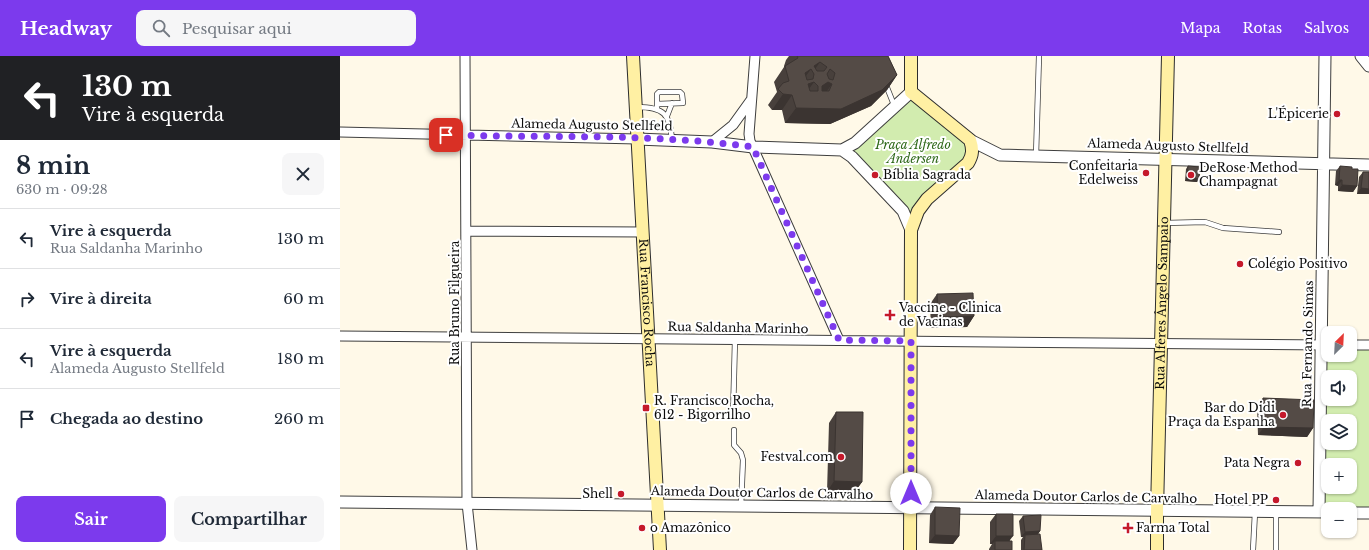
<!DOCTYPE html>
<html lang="pt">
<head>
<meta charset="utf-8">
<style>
	body { margin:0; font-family:"Libre Baskerville",serif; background:#f6f6f7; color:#1f2937; height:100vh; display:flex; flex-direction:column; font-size:15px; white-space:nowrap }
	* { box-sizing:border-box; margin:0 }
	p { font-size:13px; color:#747a83 }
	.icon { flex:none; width:22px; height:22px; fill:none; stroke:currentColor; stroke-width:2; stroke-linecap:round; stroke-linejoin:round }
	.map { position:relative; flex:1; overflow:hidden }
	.panel { display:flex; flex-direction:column; background:#fff; width:340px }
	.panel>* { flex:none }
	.top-card { background:#202124; color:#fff; overflow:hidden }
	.needle { width:26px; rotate:24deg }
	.buttons { position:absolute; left:981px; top:270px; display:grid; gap:8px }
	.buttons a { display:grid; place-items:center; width:36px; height:36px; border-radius:8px; background:#fff; box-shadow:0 1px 3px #0004; font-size:20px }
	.pin { position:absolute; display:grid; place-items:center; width:34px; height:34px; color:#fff; margin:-17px; border-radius:8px; box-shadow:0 2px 6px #0006 }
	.me { position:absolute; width:44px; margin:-22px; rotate:0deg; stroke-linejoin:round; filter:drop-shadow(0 0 3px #0008) }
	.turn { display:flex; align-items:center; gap:14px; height:84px; padding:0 16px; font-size:18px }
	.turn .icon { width:52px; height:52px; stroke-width:2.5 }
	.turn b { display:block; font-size:28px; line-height:34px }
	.round { display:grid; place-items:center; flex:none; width:42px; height:42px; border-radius:8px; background:#f6f6f7 }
	.overview { display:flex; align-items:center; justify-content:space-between; height:68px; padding:0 16px }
	h1 { font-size:24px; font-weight:800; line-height:30px }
	.cta { display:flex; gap:8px; margin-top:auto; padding:8px 16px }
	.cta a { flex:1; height:46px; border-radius:8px; background:#7c3aed; color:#fff; font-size:16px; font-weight:800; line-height:46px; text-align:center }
	.cta a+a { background:#f6f6f7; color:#1f2937 }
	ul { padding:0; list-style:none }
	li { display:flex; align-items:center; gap:12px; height:60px; padding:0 16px; border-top:1px solid #e0e1e3 }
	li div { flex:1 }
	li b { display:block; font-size:15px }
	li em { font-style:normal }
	header { display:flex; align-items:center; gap:24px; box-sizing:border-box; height:56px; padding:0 20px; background:#7c3aed; color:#fff }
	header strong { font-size:19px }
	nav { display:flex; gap:22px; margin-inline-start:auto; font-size:14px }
	.search { width:280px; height:36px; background:#f6f6f7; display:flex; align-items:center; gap:10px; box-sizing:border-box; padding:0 14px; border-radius:8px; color:#747a83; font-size:15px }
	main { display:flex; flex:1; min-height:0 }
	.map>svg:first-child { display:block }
</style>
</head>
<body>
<header>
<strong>Headway</strong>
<div class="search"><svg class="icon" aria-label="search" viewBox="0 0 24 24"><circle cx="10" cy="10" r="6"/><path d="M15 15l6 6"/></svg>Pesquisar aqui</div>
<nav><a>Mapa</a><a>Rotas</a><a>Salvos</a></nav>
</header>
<main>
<section class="panel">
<div class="top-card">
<div class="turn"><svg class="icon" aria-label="left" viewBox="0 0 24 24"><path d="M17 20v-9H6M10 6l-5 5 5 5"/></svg><div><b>130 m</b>Vire à esquerda</div></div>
</div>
<div class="overview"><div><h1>8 min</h1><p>630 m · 09:28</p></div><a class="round"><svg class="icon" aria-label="close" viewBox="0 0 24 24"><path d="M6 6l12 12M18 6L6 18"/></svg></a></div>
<ul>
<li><svg class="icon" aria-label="left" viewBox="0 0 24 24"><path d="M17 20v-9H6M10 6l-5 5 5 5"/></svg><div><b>Vire à esquerda</b><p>Rua Saldanha Marinho</p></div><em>130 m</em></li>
<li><svg class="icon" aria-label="right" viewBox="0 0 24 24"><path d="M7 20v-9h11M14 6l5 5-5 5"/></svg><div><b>Vire à direita</b></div><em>60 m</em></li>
<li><svg class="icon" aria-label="left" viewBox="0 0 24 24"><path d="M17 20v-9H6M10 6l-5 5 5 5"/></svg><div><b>Vire à esquerda</b><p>Alameda Augusto Stellfeld</p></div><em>180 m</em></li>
<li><svg class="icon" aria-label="arrive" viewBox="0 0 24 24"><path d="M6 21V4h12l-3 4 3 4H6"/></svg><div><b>Chegada ao destino</b></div><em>260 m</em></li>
</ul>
<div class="cta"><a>Sair</a><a>Compartilhar</a></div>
</section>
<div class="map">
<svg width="1029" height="494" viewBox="0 0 1029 494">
	<rect width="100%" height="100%" fill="#fff9e8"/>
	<path fill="#d2ecaf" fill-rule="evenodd" d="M571,36L630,84L632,98L587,143L571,174L512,101L510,91Z
		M981,289H988V299H1010V289H1029V457C1012,453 996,450 979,456ZM988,321H1010V343H988ZM988,365H1010V387H988ZM988,409H1010V431H988Z"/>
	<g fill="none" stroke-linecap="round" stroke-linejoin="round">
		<g stroke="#3e3e3e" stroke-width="6">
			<path id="service" d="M546,29L554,49
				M297,51C324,51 330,58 332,84
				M317,53V38L319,36H340L342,38L343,47L317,48
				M327,60L332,47
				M696,100L699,0
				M825,167L865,166L883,172L939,176
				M393,359L395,283
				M394,374V389L401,397L403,404L401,450
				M913,494L915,456
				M936,494V456"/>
		</g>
		<g stroke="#3e3e3e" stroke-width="11">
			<path id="minor" d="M125,0L127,447L132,494
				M415,0L409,78L410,85L499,284
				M0,76L297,83
				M372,86L393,69L411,44
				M126,175L303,176
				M0,280L988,289
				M1010,289H1029"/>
		</g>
		<g stroke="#3e3e3e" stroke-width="13">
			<path id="tertiary" d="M1021,0L1029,10
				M297,83L372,86L413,91L502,94L515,87L571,36
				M630,84L660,99L1029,109
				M502,94L512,101L563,155L571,174
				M0,446L988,456
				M979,456L985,0
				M1010,457H1029"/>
		</g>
		<g stroke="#2d2d2d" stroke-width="14">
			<g id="secondary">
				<path id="s1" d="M293,0L320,494"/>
				<path d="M570,494L571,174L578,155L587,143L628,107C633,99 633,93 630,84L571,36V0"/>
				<path id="s2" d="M817,494V455L828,0"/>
			</g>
		</g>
		<use href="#service" stroke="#fff" stroke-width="4.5"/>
		<use href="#minor" stroke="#fff" stroke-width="9"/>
		<use href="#tertiary" stroke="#fff" stroke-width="11"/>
		<use href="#secondary" stroke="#fff0a3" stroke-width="12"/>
	</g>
	<path fill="#48403c" d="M449,0H548L557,19L547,34L531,50L490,68L445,67L442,54H432L428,49L437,36L434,26L444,11V10L446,4Z
		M848,110L859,123L857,126L845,125L846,113Z
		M1000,110L1012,113L1017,130L1013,136L998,135V130L995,129L996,115Z
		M1023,116H1029V138H1017L1019,121Z
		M597,238L634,260L627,271L591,272L590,248Z
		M923,342L973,372L967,381L918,379L917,350Z
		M496,356L522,426L514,437L487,436L489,367Z
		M595,451L619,480L613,488L589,487L590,459Z
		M656,458L670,485L672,494H649V493L652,488H650V466Z
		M683,460L700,475L698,478L702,494H681V484L683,481H681L679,465Z"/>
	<path fill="#3b3431" d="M480,6L473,16L474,10Z
		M471,13L460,28L465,17Z
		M557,19L547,34L531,50L490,68L445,67L456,52Z
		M474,26L463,41L468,28Z
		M488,26L492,28L481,43L482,30Z
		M443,38L452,39L442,54H432Z
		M847,122L859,123L857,126L845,125Z
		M999,124H1002L998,130L995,129Z
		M1002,129L1017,130L1013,136L998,135Z
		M1021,132L1029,133V138H1017Z
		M634,260L627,271L591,272L598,261Z
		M924,371L973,372L967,381L918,379Z
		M494,425L522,426L514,437L487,436Z
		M700,475L697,480H685V479L683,481H681L685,476Z
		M595,479L619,480L613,488L589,487Z
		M656,480H673L667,488L655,485L652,488H650Z"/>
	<path fill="#544b46" stroke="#3b3431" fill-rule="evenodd" d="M457,0H548L557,19L542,34L501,53L456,52L452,39L443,38L438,33L443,27L449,25L445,10L458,2ZM480,6L487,11L484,15H477L474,10ZM471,13L474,18L473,23L467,24L465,17ZM490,13L495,17L493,24L489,23L487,18ZM474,26L478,30V35H470L468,28ZM488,26L492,28L489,35H482V30Z
		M848,110L860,111L859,123L847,122Z
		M1000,110L1012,111V113H1018L1017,130L1002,129V124H999Z
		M1023,116H1029V133L1021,132Z
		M633,237L634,260L598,261L597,238Z
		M923,342L974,344L973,372L924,371Z
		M496,356H523L522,426L494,425Z
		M595,451L620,452L619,480L595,479Z
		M656,458H673V480H656Z
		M701,459L700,475L685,476L683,460Z
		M700,478L702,494H684L685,479Z
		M655,485H672V494H655Z"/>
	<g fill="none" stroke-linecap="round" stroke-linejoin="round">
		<path stroke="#7c3aed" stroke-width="7" stroke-dasharray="0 12.6" d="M106,79C208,82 312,77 413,91L499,284L571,285V437"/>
	</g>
	<g fill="#c5192b" stroke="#fff" stroke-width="1.5">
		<circle cx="997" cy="58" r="4"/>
		<circle cx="806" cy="117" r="4"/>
		<circle cx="535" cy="119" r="4"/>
		<circle cx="851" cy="119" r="4"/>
		<circle cx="900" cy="208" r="4"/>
		<path d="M548 253h4v4h4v4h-4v4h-4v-4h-4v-4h4z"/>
		<rect x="302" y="348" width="8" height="8" rx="2"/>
		<circle cx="943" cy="359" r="4"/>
		<circle cx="501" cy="401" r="4"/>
		<circle cx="958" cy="407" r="4"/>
		<circle cx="281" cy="438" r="4"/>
		<circle cx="936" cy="444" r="4"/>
		<circle cx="302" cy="472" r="4"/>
		<path d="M786 466h4v4h4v4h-4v4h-4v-4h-4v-4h4z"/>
	</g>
	<g text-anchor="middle" stroke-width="4" stroke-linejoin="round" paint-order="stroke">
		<g font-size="12" fill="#0b0b0b" stroke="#fff" text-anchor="end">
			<text x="989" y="62">L'Épicerie</text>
			<text x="798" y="114">Confeitaria<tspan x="798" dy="14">Edelweiss</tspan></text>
			<text x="859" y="116" text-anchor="start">DeRose Method<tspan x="859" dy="14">Champagnat</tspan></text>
			<text x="543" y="123" text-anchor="start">Bíblia Sagrada</text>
			<text x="908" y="212" text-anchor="start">Colégio Positivo</text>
			<text x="559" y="256" text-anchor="start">Vaccine - Clinica<tspan x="559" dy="14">de Vacinas</tspan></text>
			<text x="314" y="349" text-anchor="start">R. Francisco Rocha,<tspan x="314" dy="14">612 - Bigorrilho</tspan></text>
			<text x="935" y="356">Bar do Didi<tspan x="935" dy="14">Praça da Espanha</tspan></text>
			<text x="493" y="405">Festval.com</text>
			<text x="950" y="411">Pata Negra</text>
			<text x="273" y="442">Shell</text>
			<text x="928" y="448">Hotel PP</text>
			<text x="310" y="476" text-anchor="start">o Amazônico</text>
			<text x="796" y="476" text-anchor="start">Farma Total</text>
		</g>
		<g font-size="12" fill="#0b0b0b" stroke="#fff">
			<text transform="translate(252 69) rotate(1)" y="4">Alameda Augusto Stellfeld</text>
			<text transform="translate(828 90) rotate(2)" y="4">Alameda Augusto Stellfeld</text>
			<text transform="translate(115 247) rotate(-90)" y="4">Rua Bruno Filgueira</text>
			<text dy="4" stroke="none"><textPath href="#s1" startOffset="247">Rua Francisco Rocha</textPath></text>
			<text dy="4" stroke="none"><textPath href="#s2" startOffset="247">Rua Alferes Ângelo Sampaio</textPath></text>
			<text transform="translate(398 272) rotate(1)" y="4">Rua Saldanha Marinho</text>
			<text transform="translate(968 288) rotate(-89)" y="4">Rua Fernando Simas</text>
			<text transform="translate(422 437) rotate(1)" y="4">Alameda Doutor Carlos de Carvalho</text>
			<text transform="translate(746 441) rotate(1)" y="4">Alameda Doutor Carlos de Carvalho</text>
		</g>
		<g font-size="12" font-style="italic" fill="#2c6717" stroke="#fff">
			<text x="573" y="93">Praça Alfredo<tspan x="573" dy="14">Andersen</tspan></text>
		</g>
	</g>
</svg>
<div class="buttons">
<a><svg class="needle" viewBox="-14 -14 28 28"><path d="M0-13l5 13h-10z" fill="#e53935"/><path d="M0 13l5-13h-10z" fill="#747a83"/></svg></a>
<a><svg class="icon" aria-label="sound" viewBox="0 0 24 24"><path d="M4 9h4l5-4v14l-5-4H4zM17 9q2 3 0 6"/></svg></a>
<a><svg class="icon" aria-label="layers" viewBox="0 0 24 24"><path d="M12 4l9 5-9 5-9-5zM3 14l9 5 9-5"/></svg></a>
<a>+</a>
<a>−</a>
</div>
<div class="pin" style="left:106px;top:79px;background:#d93025"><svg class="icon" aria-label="arrive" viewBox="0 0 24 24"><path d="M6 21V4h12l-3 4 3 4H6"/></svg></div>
<svg class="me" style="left:571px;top:437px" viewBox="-20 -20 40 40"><circle r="19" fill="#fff"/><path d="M0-13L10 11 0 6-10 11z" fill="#7c3aed"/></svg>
</div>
</main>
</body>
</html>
